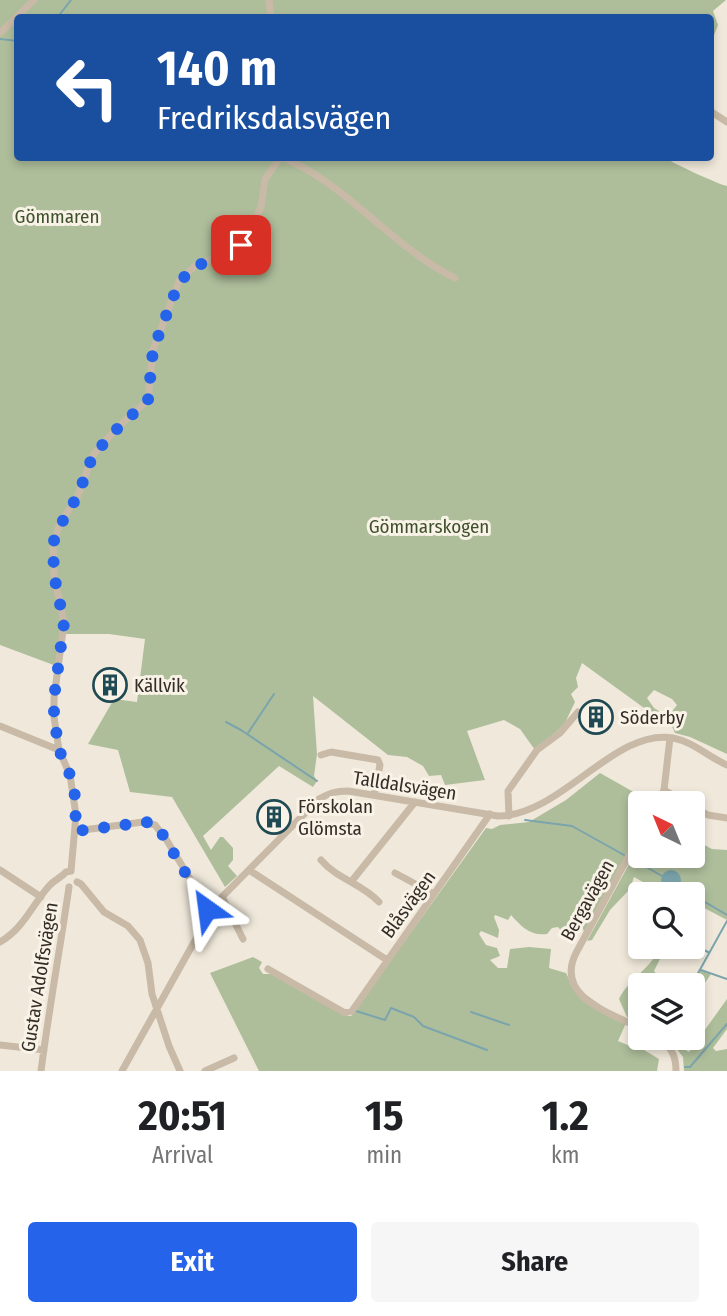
<!DOCTYPE html>
<html lang="en">
<head>
<meta charset="utf-8">
<style>
	body { margin:0; font-family:"Fira Sans Condensed",sans-serif; background:#f6f6f6; color:#202124; height:100vh; display:flex; flex-direction:column; font-size:26px; white-space:nowrap }
	* { box-sizing:border-box; margin:0 }
	p { font-size:23px; color:#757577 }
	.icon { flex:none; width:38px; height:38px; fill:none; stroke:currentColor; stroke-width:2; stroke-linecap:round; stroke-linejoin:round }
	.map { position:relative; height:1071px; overflow:hidden }
	.details { display:flex; flex-direction:column; background:#fff; flex:1 }
	.details>* { flex:none }
	.banner { position:absolute; left:14px; top:14px; width:700px; height:147px; border-radius:7px; box-shadow:0 4px 10px #0003; background:#1a4fa0; color:#fff; overflow:hidden }
	.needle { width:46px; rotate:317deg }
	.buttons { position:absolute; left:628px; top:791px; display:grid; gap:14px }
	.buttons a { display:grid; place-items:center; width:77px; height:77px; border-radius:7px; background:#fff; box-shadow:0 4px 10px #0003; font-size:35px }
	.pin { position:absolute; display:grid; place-items:center; width:60px; height:60px; color:#fff; margin:-30px; border-radius:14px; box-shadow:0 4px 10px #0006 }
	.me { position:absolute; width:77px; margin:-38px; rotate:329deg; stroke-linejoin:round; filter:drop-shadow(0 0 5px #0008) }
	.turn { display:flex; align-items:center; gap:24px; height:147px; padding:0 28px; font-size:32px }
	.turn .icon { width:91px; height:91px; stroke-width:2.5 }
	.turn b { display:block; font-size:49px; line-height:60px }
	.eta { display:flex; justify-content:space-evenly; align-items:center; height:119px; text-align:center }
	.eta b { font-size:42px; font-weight:700; line-height:49px }
	.primary-button { display:flex; gap:14px; margin-top:auto; padding:14px 28px }
	.primary-button a { flex:1; height:80px; border-radius:7px; background:#2563eb; color:#fff; font-size:28px; font-weight:700; line-height:80px; text-align:center }
	.primary-button a+a { background:#f6f6f6; color:#202124 }
	.map>svg:first-child { display:block }
</style>
</head>
<body>
<div class="map">
<svg width="727" height="1071" viewBox="0 0 727 1071">
	<rect width="100%" height="100%" fill="#f0e9db"/>
	<path fill="#aebe9b" d="M0,0H726L713,11L718,25L711,43L710,18H18V158H666C670,162 720,185 727,186V754L690,737L675,733L668,718H670V714L677,705L672,699L654,690L647,698L654,708L664,714L667,726L653,719L651,713L582,663L576,678L578,687L571,694L575,702L564,725L535,750L520,729L504,720L467,731L485,780L445,785L441,775L429,776L423,766L407,757L388,755L313,696L317,754L314,776L317,781L313,787L279,766L203,836L211,850L220,837H223L233,848V860L228,866L237,876L225,887L172,797L130,792L118,750L88,744L114,699L137,702L145,639L109,634H64L59,667L0,645Z
		M600,773L653,803H640V831L584,932L579,915L570,916L578,932L564,934L558,927L552,928L547,934C530,936 522,927 511,915L508,920L495,915L494,917L499,930L498,938L481,931L479,934L486,945L497,948L500,956L490,960L498,968H507L510,949L529,947L551,949L549,968L566,973L572,985L626,1023L618,1041L630,1046L634,1044L659,1059L657,1071H259L210,973L253,957L262,962L259,968L263,974H273L347,1016H351L486,828L492,829L500,825L529,822L566,800Z
		M693,839L712,849L727,850V920L693,902V894H664L634,877L630,889L610,910L592,940L587,941L640,844V856H693Z
		M661,947H666L654,971L664,985H640V1025L627,1017L619,999C628,980 649,970 661,947Z
		M699,970L711,974L693,1001V985H682L683,980L697,975Z
		M727,999V1029L713,1048L716,1051L727,1049V1071H684L683,1057L668,1038H673L675,1044L689,1052Z"/>
	<path fill="#7ba4ac" d="M661 880a10 10 0 1 1 20 0a10 10 0 1 1-20 0Z"/>
	<g fill="none" stroke-linecap="round" stroke-linejoin="round">
		<path stroke="#7ba4ac" stroke-width="2" d="M57,18L71,0
			M0,39L18,41
			M226,722L241,730L317,781
			M248,733L274,694
			M525,820L572,826L624,855
			M632,859L662,876
			M678,886L691,894
			M693,895L727,915
			M693,945L708,952
			M701,970L727,979
			M697,975L727,921
			M356,1011L385,1020L391,1008L414,1017L423,1026L487,1050
			M471,1012L509,1025
			M685,1067H690L727,1024"/>
		<path stroke="#c8baa7" stroke-width="7" d="M269,0L271,18
			M0,33L34,0
			M710,111L727,122
			M284,158C349,186 392,247 455,278
			M0,726L59,750
			M321,755L331,752L378,760L380,765L374,795
			M664,790L687,803
			M658,803L664,790L670,738
			M693,807L708,815L727,818
			M509,816L508,791L537,750L560,733L578,712
			M76,831L143,822L155,825L166,839L210,912
			M640,835L576,953C554,997 611,1013 640,1028
			M321,860C337,879 363,884 379,902
			M0,870L41,897
			M249,870L387,960
			M71,871L76,815L70,775L59,750L54,717V698L64,623L54,575L53,543L60,524L78,495L93,455L118,427L148,400L153,350L179,281L195,266L236,249L245,242L261,207L265,179L280,158
			M395,873L434,894
			M77,882L81,884L104,912L128,926L140,940L148,963L152,994L169,1046L180,1071
			M351,882L415,802
			M222,897L243,939
			M0,942C24,928 32,905 49,886C55,879 61,878 66,872L71,871
			M268,969L345,1013L352,1011L490,814
			M657,1038C671,1046 676,1055 676,1071
			M0,1045L44,1050
			M41,1071C49,1009 60,949 69,887
			M122,1071L216,903L319,799C329,793 336,791 348,791L498,816C561,816 614,728 673,738C694,742 708,757 727,765
			M205,1071L234,1058"/>
	</g>
	<g fill="none" stroke-linecap="round" stroke-linejoin="round">
		<path stroke="#2563eb" stroke-width="12" stroke-dasharray="0 21.6" d="M207,909L161,832L155,824L146,822L76,831L75,796L70,775L59,750L54,717V698L64,623L54,575L53,543L61,524L78,495L93,455L118,428L148,400L153,350L179,282L195,267L241,245"/>
	</g>
	<defs>
		<g id="building-ring" transform="scale(1.75)"><circle r="9.5" fill="#f8f2e7" stroke="#1f4a54" stroke-width="1.5"/><path d="M-4-6H4V6H1V3H-1V6H-4ZM-2.5-4.3h1.7v1.8h-1.7ZM.8-4.3h1.7v1.8H.8ZM-2.5-1h1.7V.8h-1.7ZM.8-1h1.7V.8H.8Z" fill="#1f4a54"/></g>
	</defs>
	<g fill-rule="evenodd">
		<use href="#building-ring" x="110" y="685"/>
		<use href="#building-ring" x="596" y="717"/>
		<use href="#building-ring" x="274" y="817"/>
	</g>
	<g text-anchor="middle" stroke-width="6" stroke-linejoin="round" paint-order="stroke">
		<g font-size="19" fill="#3f512c" stroke="#f8f2e7">
			<text x="57" y="223">Gömmaren</text>
			<text x="429" y="533">Gömmarskogen</text>
		</g>
		<g font-size="19" fill="#342d27" stroke="#f8f2e7" text-anchor="start">
			<text x="134" y="692">Källvik</text>
			<text x="620" y="724">Söderby</text>
			<text x="298" y="813">Förskolan<tspan x="298" dy="22">Glömsta</tspan></text>
		</g>
		<g font-size="19" fill="#342d27" stroke="#f8f2e7">
			<text transform="translate(405 785) rotate(9)" y="7">Talldalsvägen</text>
			<text transform="translate(587 900) rotate(-61)" y="7">Bergavägen</text>
			<text transform="translate(408 904) rotate(-54)" y="7">Blåsvägen</text>
			<text transform="translate(39 977) rotate(-81)" y="7">Gustav Adolfsvägen</text>
		</g>
	</g>
</svg>
<div class="buttons">
<a><svg class="needle" viewBox="-14 -14 28 28"><path d="M0-13l5 13h-10z" fill="#e53935"/><path d="M0 13l5-13h-10z" fill="#757577"/></svg></a>
<a><svg class="icon" aria-label="search" viewBox="0 0 24 24"><circle cx="10" cy="10" r="6"/><path d="M15 15l6 6"/></svg></a>
<a><svg class="icon" aria-label="layers" viewBox="0 0 24 24"><path d="M12 4l9 5-9 5-9-5zM3 14l9 5 9-5"/></svg></a>
</div>
<div class="pin" style="left:241px;top:245px;background:#d93025"><svg class="icon" aria-label="arrive" viewBox="0 0 24 24"><path d="M6 21V4h12l-3 4 3 4H6"/></svg></div>
<svg class="me" style="left:207px;top:909px" viewBox="-20 -20 40 40"><path d="M0-17L14 15 0 8-14 15z" fill="#2563eb" stroke="#fff" stroke-width="4"/></svg>
<div class="banner">
<div class="turn"><svg class="icon" aria-label="left" viewBox="0 0 24 24"><path d="M17 20v-9H6M10 6l-5 5 5 5"/></svg><div><b>140 m</b>Fredriksdalsvägen</div></div>
</div>
</div>
<section class="details">
<div class="eta">
<div><b>20:51</b><p>Arrival</p></div>
<div><b>15</b><p>min</p></div>
<div><b>1.2</b><p>km</p></div>
</div>
<div class="primary-button"><a>Exit</a><a>Share</a></div>
</section>
</body>
</html>
